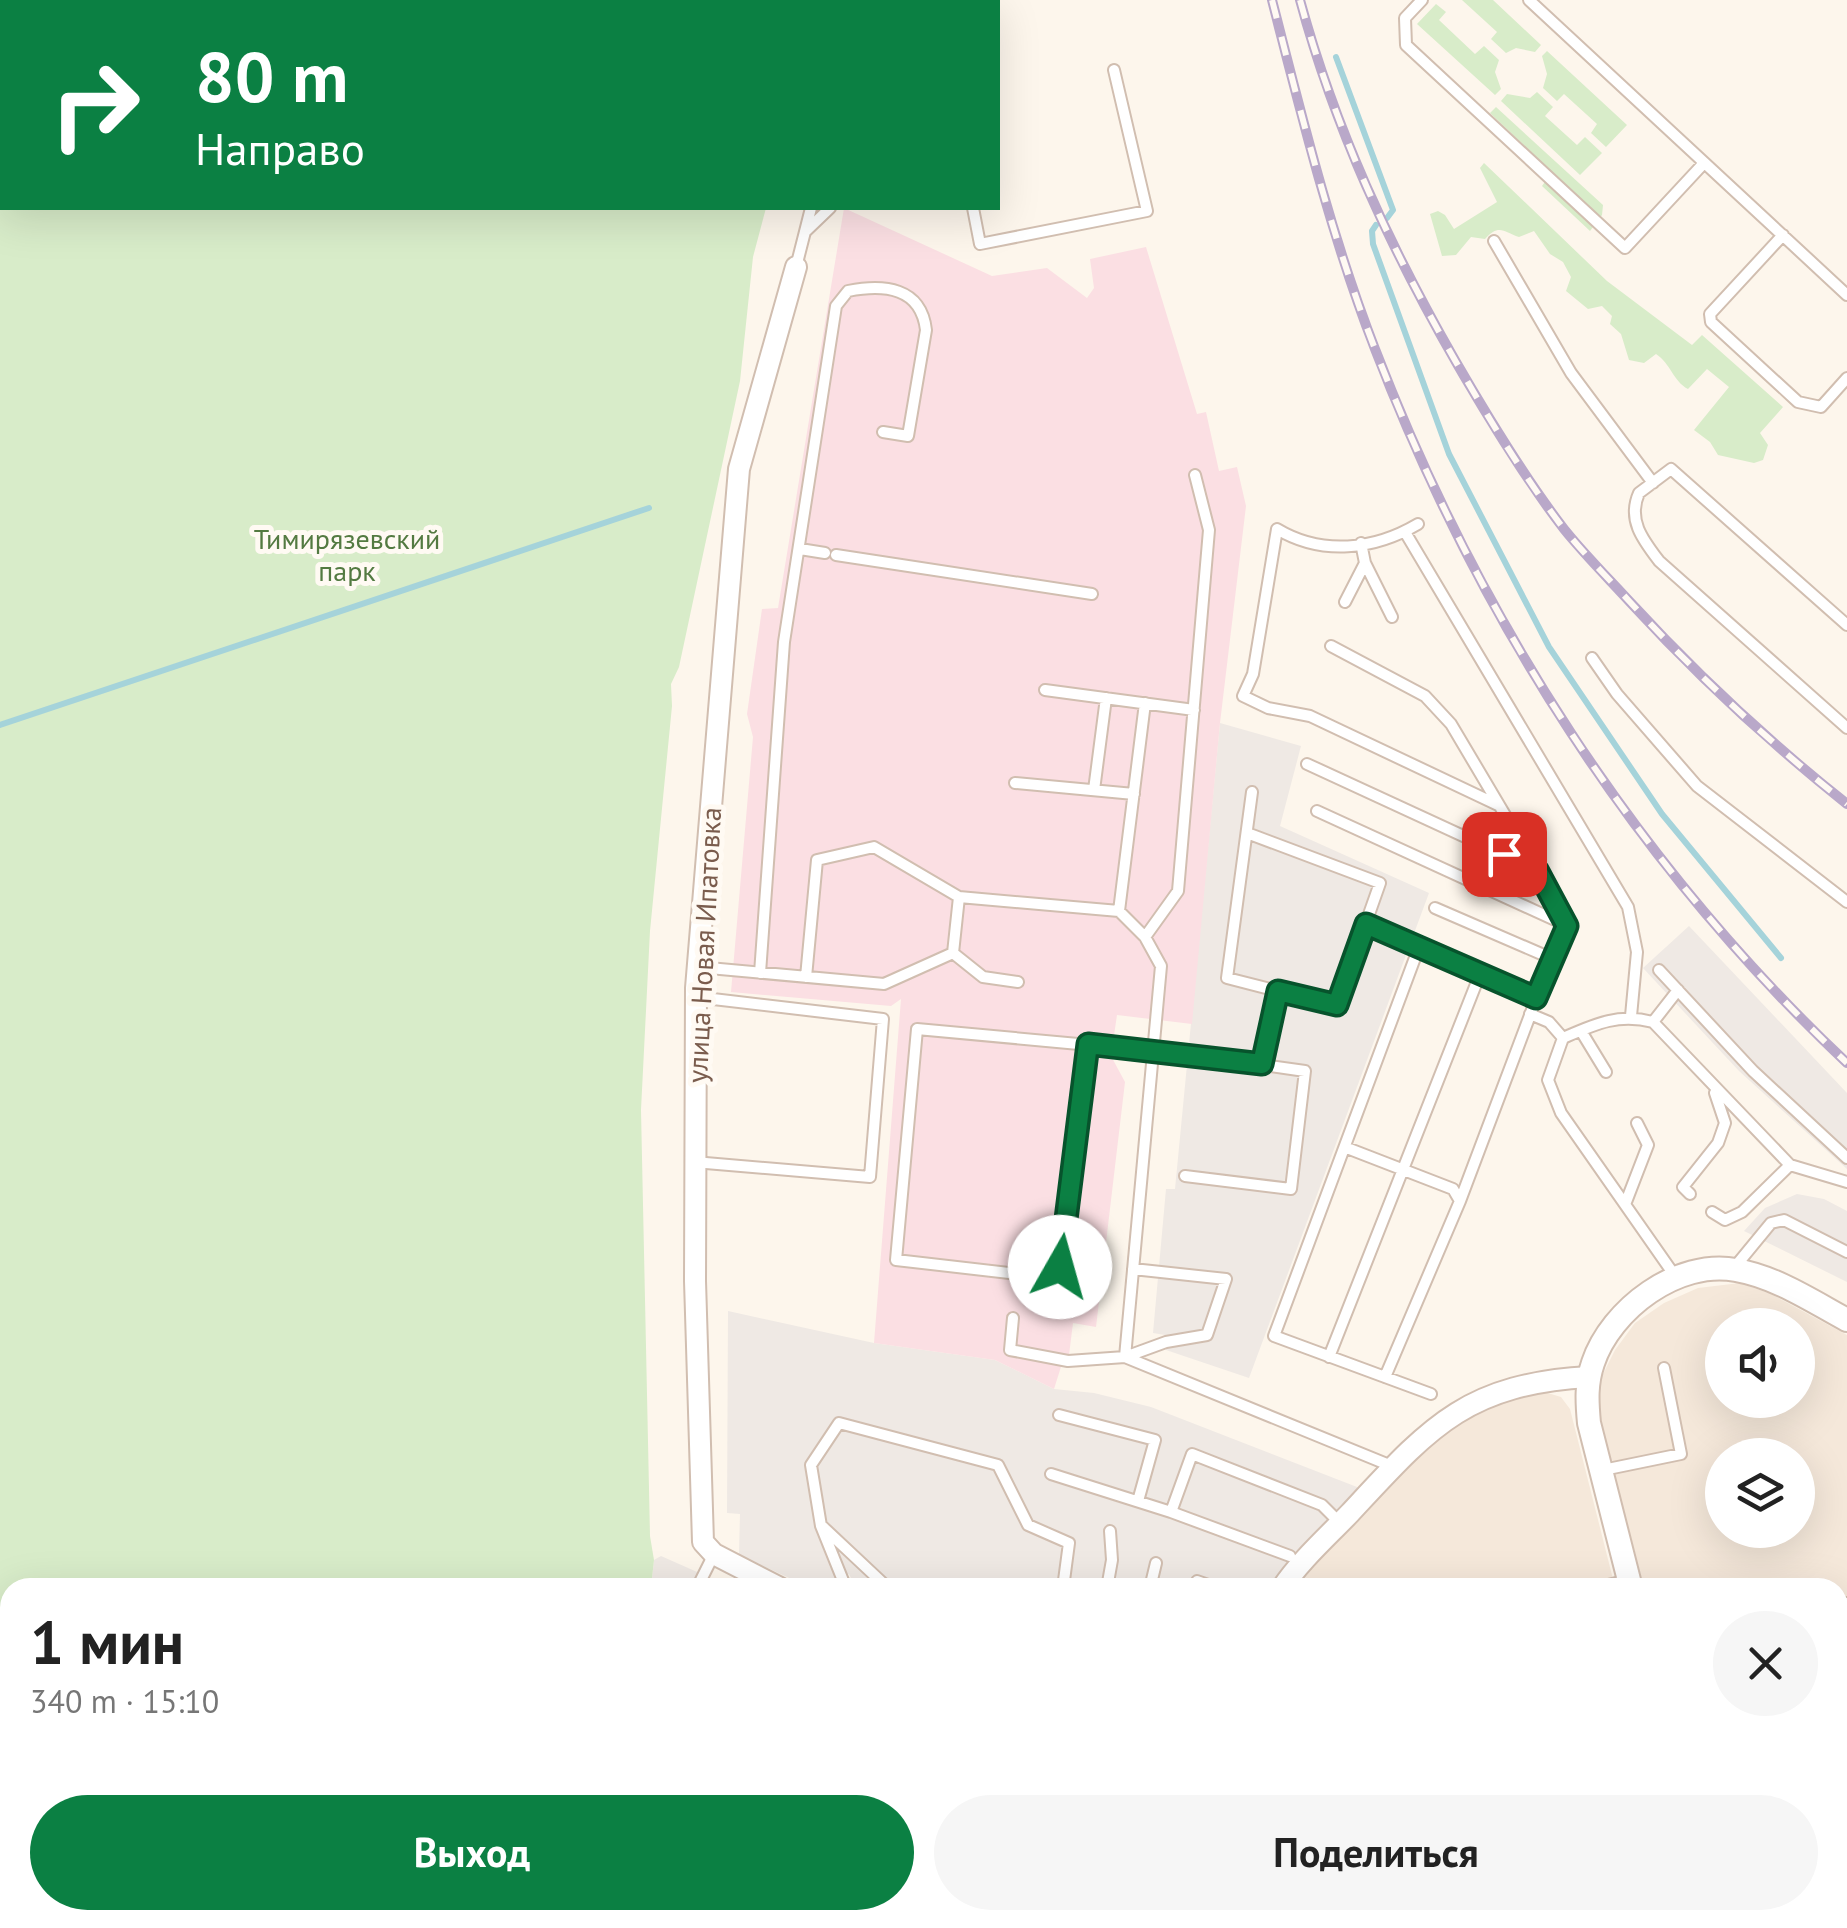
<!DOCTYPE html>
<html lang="ru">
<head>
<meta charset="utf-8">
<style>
	body { margin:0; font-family:"PT Sans",sans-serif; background:#f6f6f6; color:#222; height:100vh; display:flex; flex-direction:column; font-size:38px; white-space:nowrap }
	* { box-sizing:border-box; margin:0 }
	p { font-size:32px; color:#767676 }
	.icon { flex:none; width:55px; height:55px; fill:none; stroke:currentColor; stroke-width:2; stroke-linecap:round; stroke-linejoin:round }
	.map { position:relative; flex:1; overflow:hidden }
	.side { position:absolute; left:0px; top:1578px; width:1848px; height:352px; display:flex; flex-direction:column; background:#fff; border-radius:30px 30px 0 0; box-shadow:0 10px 40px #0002 }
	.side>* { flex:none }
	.guide { position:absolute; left:0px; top:0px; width:1000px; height:210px; box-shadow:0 10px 40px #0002; background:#0b8043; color:#fff; overflow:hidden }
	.tools { position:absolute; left:1705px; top:1308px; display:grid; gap:20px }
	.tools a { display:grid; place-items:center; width:110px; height:110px; border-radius:50%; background:#fff; box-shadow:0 10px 40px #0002; font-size:50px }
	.pin { position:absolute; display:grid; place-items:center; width:85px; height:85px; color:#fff; margin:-42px; border-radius:20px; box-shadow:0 5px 15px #0006 }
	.me { position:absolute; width:110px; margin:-55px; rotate:7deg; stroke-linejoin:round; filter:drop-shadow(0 0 8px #0008) }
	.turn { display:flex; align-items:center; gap:35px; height:210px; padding:0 30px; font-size:45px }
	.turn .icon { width:130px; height:130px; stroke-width:2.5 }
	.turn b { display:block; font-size:70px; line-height:85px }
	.round { display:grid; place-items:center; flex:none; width:105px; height:105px; border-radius:52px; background:#f6f6f6 }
	.overview { display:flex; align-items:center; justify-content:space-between; height:170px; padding:0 30px }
	h1 { font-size:60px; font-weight:700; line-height:75px }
	.primary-button { display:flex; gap:20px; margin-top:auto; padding:20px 30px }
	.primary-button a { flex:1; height:115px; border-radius:60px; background:#0b8043; color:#fff; font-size:40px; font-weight:700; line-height:115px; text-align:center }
	.primary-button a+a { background:#f6f6f6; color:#222 }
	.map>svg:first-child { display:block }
</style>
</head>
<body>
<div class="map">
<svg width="1847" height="1928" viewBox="0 0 1847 1928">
	<rect width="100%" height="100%" fill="#fdf6ec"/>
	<path fill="#f5e8da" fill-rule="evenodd" d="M1740,1283L1771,1294L1847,1335V1928H1733L1730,1920H1838V1588L1644,1587L1599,1416L1601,1378L1615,1350L1635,1323L1664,1303L1698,1288ZM1722,1325H1798V1400H1722ZM1722,1455H1798V1530H1722Z
		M1541,1391L1561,1397L1570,1409L1615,1587L1293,1588L1350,1523L1443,1433L1475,1411L1510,1396Z
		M1172,1920H1695L1697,1928H1169Z"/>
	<path fill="#efe9e4" d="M1220,723L1301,746L1280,826L1429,893L1249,1378L1166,1350L1165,1335L1153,1333L1166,1189H1175Z
		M1689,926L1847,1093V1169L1739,1071L1643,968Z
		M1797,1194L1824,1199L1847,1211V1282L1744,1231L1765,1208Z
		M728,1311L874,1343L995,1360L1054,1389L1094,1393L1151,1407L1357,1487L1355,1496L1273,1588H856L849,1574L825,1587H809L739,1555L740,1514L727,1513Z
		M661,1556L731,1587L651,1588L654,1560Z
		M620,1920H1144L1139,1928H620Z"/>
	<path fill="#fbdfe3" d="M844,208L992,276L1047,268L1087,298L1094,288L1090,259L1146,247L1197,414L1206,412L1219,471L1237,467L1246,506L1220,723L1192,1024L1117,1015L1111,1056L1125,1082L1096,1327L1073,1323L1069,1355L1065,1354L1054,1389L995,1360L874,1343L901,999L891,1006L731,992L753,737L747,714L762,609L778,608Z"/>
	<path fill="#d8ecc9" d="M0,0H811L2,2V208H766L753,257L740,381L679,667L671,684L672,706L650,931L641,1110L650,1536L654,1560L651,1587L10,1588V1920H620V1928H0Z
		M1462,0H1493L1541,45L1535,52L1516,48L1506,53L1491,39L1497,32Z
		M1436,4L1446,12L1439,20L1475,54L1484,46L1499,60L1495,72L1501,89L1495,95L1417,24Z
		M1547,51L1627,125L1606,147L1591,133L1597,124L1564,94L1557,101L1543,88L1547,74L1542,56Z
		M1537,92L1553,107L1545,116L1577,145L1585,137L1602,153L1580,175L1501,101L1507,94L1530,98Z
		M1496,107L1603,205L1602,215L1590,231L1542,186L1552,172L1490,113Z
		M1484,163L1607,281L1692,345L1702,335L1783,407L1760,433L1768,445L1763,460L1754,463L1718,455L1710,442L1694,430L1729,387L1707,369L1688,389C1673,381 1671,364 1656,354L1644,363L1629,360L1621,334L1610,324L1612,316L1602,306L1588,309L1566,291L1571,277L1563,262L1550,254L1534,231L1519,237C1504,232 1499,223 1485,239L1471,237L1456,255L1442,256L1430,214L1438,211L1445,215L1454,229L1497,202L1480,168Z"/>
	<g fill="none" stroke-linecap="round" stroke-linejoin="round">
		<path stroke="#a5d3da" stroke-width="6" d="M1336,57L1393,210L1387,218
			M1376,225L1372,231L1373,244L1449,454L1549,647L1662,814L1781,958
			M0,725L649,508"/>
		<g stroke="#d1beb0" stroke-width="14">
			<path id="service" d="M931,0L932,2
				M1422,0L1405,18L1406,45L1625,248L1704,163
				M1529,0L1847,295
				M859,2L860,0
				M899,2L911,0
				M973,208L980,244L1147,211L1114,70
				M806,231L830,208
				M1783,235L1710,314L1711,322L1798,402L1821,407L1847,378
				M1494,241L1571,373L1653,483
				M796,267L811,208
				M1195,475L1209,530L1178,891L1145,937L1161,966L1125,1357L1394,1467
				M1418,524C1374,550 1322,556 1277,529L1253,674L1243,696L1268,708L1310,716L1498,805
				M1405,532L1628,907L1637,952L1631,1016
				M1361,543L1365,563L1392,617
				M800,549L825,553
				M836,555L1092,594
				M1345,602L1365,563
				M1847,625L1671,469L1639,493C1627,520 1643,540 1659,561L1847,728
				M1331,646L1425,696L1451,724L1556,901L1567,926L1541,986L1460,1201L1385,1377
				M1592,658L1617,694L1697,786L1847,902
				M1045,690L1194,710
				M1307,764L1537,870
				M1015,783L1134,794
				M1094,790L1106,698
				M1252,792L1227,978L1278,991L1262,1064
				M1317,811L1566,925
				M1247,833L1380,883L1337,1005L1278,991
				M1435,908L1553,959
				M1119,911L1145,703
				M1366,924L1537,998
				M1419,947L1274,1336L1431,1394
				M953,953L983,977L1018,982
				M698,967L884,984L953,953L959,897L1119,911L1145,937
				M1659,970L1753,1071L1847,1158
				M760,973L784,642L836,306L848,291C884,284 921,287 926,330L908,436L883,432
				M806,977L817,860L874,847L959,897
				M1530,1014L1549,1022L1563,1038
				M1653,1022L1678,990
				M1581,1031L1606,1072
				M1088,1045L1061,1267L1018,1274L896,1260L917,1029L1187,1054L1305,1071L1291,1189L1185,1176
				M1347,1148L1453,1189L1460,1201
				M694,1162L870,1177L883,1019L696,997
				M1690,1194L1683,1187L1718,1143L1725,1123L1715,1093
				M1626,1202L1648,1145L1637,1123
				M1712,1212L1725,1220L1742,1212L1790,1165
				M1734,1268L1771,1223L1784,1220L1847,1252
				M1675,1276L1561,1113L1548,1080L1563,1038C1595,1024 1618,1013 1653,1022L1790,1165L1847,1182
				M1013,1318L1010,1350L1068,1361L1125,1357L1166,1342L1207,1335L1226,1279L1133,1269
				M1329,1357L1480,974
				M1059,1415L1155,1440L1138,1501
				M1603,1470L1681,1454L1664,1368
				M1051,1474L1171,1512L1290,1556
				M1171,1512L1192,1454L1322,1505L1340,1523
				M823,1527L888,1588
				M1197,1581L1217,1588
				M697,1588L714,1554
				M846,1588L821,1526L811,1465L839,1423L998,1465L1028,1525L1069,1543L1063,1588
				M1107,1588L1112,1560L1110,1531
				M1150,1588L1156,1563
				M1596,1588L1628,1580
				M1838,1604L1847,1603
				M1838,1793L1847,1791
				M651,1928L652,1920
				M768,1928L769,1920
				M953,1928L955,1920"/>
		</g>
		<g stroke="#d1beb0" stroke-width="24">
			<path id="minor" d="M780,1588L714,1554L703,1542L695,1281L696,988L739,469L796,267
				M1282,1588C1300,1561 1327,1537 1350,1513C1429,1428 1465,1384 1589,1377
				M1159,1928L1161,1920"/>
		</g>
		<g stroke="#d1beb0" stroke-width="26">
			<path id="tertiary" d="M1631,1588L1589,1423C1587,1402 1586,1383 1593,1363C1611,1309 1678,1259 1736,1270C1776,1277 1812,1301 1847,1320
				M1714,1920L1716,1928"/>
		</g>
		<use href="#service" stroke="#fff" stroke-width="10"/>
		<use href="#minor" stroke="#fff" stroke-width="20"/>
		<use href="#tertiary" stroke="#fff" stroke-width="22"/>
		<g stroke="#b9a8c9" stroke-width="10">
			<path id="rail" d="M1272,0C1302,117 1331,236 1375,349C1479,619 1636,864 1847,1063
				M1300,0C1335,129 1390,247 1456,362C1489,419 1524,477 1564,529C1584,554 1608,578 1630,602C1697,675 1769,742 1847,804"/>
		</g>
		<use href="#rail" stroke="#fffaf3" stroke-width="6" stroke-dasharray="19" stroke-linecap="butt"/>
	</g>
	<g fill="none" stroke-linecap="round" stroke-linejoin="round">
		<g stroke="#07532c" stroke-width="25">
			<path id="route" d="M1060,1267L1088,1044L1262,1064L1278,991L1337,1005L1366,924L1536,998L1567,926L1537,870L1504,854"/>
		</g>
		<use href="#route" stroke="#0b8043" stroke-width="18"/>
	</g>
	<g text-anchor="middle" stroke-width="10" stroke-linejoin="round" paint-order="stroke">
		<g font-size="28" fill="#537a41" stroke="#fffaf3">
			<text x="347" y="549">Тимирязевский<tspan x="347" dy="32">парк</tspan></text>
		</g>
		<g font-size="28" fill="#7a5c4d" stroke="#fffaf3">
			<text transform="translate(704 945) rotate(-87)" y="10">улица Новая Ипатовка</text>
		</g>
	</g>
</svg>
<div class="tools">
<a><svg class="icon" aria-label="sound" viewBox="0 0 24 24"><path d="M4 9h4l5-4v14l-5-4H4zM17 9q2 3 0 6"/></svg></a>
<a><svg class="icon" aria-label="layers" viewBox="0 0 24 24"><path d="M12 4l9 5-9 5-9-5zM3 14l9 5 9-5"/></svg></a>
</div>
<div class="pin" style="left:1504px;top:854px;background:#d93025"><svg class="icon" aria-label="arrive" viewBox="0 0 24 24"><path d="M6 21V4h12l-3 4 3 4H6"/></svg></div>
<svg class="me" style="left:1060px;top:1267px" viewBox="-20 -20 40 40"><circle r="19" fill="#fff"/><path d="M0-13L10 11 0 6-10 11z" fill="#0b8043"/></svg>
<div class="guide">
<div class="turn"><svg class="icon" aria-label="right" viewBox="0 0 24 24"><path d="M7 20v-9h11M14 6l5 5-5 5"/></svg><div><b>80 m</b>Направо</div></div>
</div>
<section class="side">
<div class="overview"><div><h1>1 мин</h1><p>340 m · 15:10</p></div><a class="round"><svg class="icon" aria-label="close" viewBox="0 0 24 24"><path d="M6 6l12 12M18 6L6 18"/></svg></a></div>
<div class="primary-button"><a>Выход</a><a>Поделиться</a></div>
</section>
</div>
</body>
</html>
